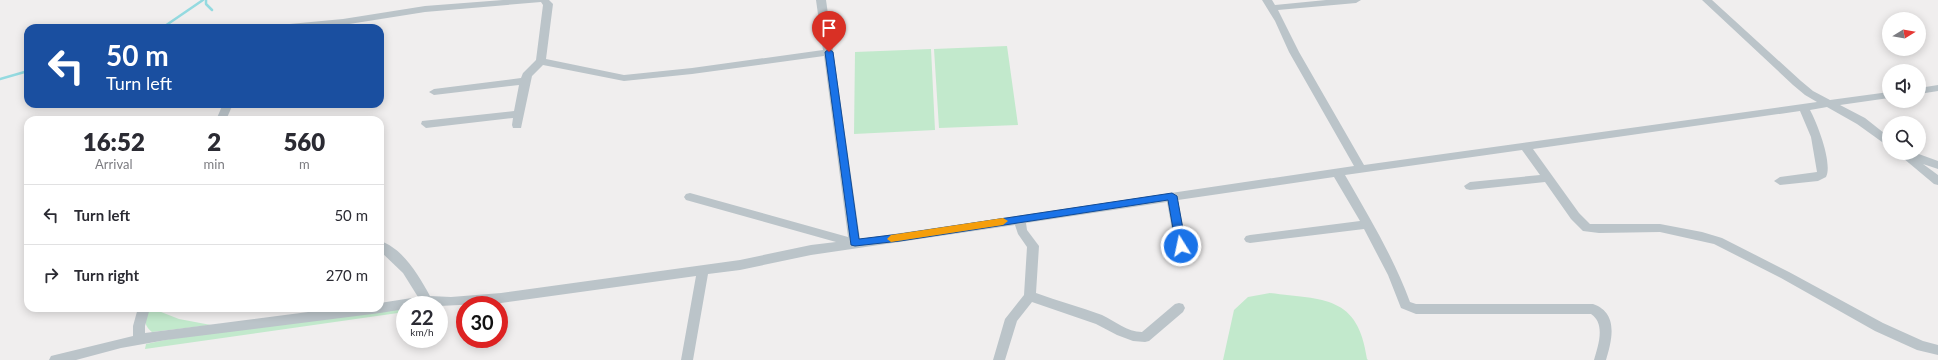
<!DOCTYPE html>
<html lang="en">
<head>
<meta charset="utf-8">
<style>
	body { margin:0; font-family:Lato,sans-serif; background:#f7f7f7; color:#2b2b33; height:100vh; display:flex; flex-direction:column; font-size:15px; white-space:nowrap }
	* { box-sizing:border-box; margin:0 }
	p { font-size:13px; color:#7c7c81 }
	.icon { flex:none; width:22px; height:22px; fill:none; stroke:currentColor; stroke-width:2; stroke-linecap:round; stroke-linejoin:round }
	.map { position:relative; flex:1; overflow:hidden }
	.drawer { position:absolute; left:24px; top:116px; width:360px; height:196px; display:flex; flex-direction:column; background:#fff; border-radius:12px; box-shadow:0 2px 10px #0003 }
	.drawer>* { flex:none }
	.guide { position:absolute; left:24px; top:24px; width:360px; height:84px; border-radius:12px; box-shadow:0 2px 10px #0003; background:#1a4fa0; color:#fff; overflow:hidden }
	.needle { width:26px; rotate:79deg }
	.tools { position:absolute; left:1882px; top:12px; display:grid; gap:8px }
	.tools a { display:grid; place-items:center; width:44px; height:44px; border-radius:50%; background:#fff; box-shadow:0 2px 10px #0003; font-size:20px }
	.speed { position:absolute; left:396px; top:296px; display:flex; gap:8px; font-size:20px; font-weight:700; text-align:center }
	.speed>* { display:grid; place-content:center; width:52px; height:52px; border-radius:50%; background:#fff; box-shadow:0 2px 10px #0003; line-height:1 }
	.speed small { font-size:10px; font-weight:400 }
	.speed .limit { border:6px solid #d22; background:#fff; color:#111 }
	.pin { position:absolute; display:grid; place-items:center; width:34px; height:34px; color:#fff; margin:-41px -17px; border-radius:50% 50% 50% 0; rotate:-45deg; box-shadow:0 0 4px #0007 }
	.pin .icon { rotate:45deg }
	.me { position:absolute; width:44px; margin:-22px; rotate:350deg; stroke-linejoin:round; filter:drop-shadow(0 0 3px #0008) }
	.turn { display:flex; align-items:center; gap:14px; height:84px; padding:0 16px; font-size:18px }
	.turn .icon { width:52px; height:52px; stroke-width:2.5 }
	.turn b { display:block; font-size:28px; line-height:34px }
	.eta { display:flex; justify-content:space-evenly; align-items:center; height:68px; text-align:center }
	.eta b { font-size:24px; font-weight:800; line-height:28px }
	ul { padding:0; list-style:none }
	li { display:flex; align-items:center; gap:12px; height:60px; padding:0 16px; border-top:1px solid #e1e1e2 }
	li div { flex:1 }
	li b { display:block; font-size:15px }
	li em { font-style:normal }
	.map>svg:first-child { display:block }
</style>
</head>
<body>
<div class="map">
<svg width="1938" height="360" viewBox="0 0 1938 360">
	<rect width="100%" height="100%" fill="#f0eeee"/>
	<path fill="#c2e9cc" d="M1007,46L1018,125L939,128L934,49Z
		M931,49L935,130L854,134L855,52Z
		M1270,293C1324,300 1358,295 1367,359L1368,360H1223L1234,310L1248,297Z
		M405,307V312L145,349L146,344L170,339Z
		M147,308H156V310L179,319L211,325L152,332C143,325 145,318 147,308Z"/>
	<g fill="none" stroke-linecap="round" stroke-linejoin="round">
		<path stroke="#94dae0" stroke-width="2.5" d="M206,0V4L212,10
			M162,28L203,0
			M0,79L28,71"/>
		<path fill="#bbc4c9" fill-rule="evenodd" d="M503,0H549L553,4L546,59L624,75L692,68L823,50L816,0H826L860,239L1354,166L1289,52L1275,21L1262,0H1272L1275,5L1326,0H1361L1356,3L1278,10L1299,52L1364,165L1817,102L1805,95L1793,85L1702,0H1712L1801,81L1813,91L1830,100L1889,92V98L1840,105L1865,118L1889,137V147L1857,124L1827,107L1810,110C1817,123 1833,163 1826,177L1818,181L1780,185L1774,181L1780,177L1817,172L1811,137L1800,111L1533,149L1579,213L1590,224H1660L1702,232L1722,238L1789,272L1883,323L1923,341L1938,345V355L1917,350L1875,331L1781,278L1714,244L1660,232L1599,233L1583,231L1571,219L1545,182L1470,190L1466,189L1464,186L1470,182L1540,175L1522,150L1345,175C1369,217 1393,256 1410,302L1416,304H1593C1619,313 1612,340 1606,360H1594C1598,346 1606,324 1591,314H1416L1401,308L1388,275L1364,229L1250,243L1246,242L1244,239L1246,236L1250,235L1360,221L1334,177L1178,200L1187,246L1185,249H1177L1175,246L1167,202L1026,223L1027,230L1039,246L1036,293C1058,301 1080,307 1102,315C1115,321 1127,332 1142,332L1175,304L1179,303L1183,304L1185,308L1183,312L1149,341L1145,342L1133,341L1117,335L1096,324L1032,302L1017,321L1005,360H993L1005,319L1024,295L1027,247L1018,234L1015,225L811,255L740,270L708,274L693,360H681L696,276L501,303L439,306V305H405V309L380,313L166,340L121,348L76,360H49L51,356L55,355L133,336V326L138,308H150L145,326V333L339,308H380V303L418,297L403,273L380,251V241C403,248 419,276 430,296L451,297L501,293L740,260L811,245L836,242L686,200L684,197L686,194L690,193L848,237L824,56L692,74L624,81L543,65L532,76L521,128H513L512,125L513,118L426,128L421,124L422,121L514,111L519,85L434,95L429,92L434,89L521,78L523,73L536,60L543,5L541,2L425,12L343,25L311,28H274L279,25L343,19L425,6Z
			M1938,85V91L1919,94V88Z
			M223,104H233L226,120H216Z
			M1897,153H1916L1938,161V169L1923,164L1938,175V185L1934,184Z"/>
	</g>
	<path fill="#1a73e8" stroke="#114b97" d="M829,49L833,52L859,239L900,234L1172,193L1177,196L1186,246L1184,248H1177L1176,246L1168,200L900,241L855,246L851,245L825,52Z"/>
	<path fill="#f59e0b" d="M1003,218L1008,221L1003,225L891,242L887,239L891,235Z"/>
</svg>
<div class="tools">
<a><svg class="needle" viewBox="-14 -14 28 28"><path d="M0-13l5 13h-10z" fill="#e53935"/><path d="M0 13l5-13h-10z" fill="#7c7c81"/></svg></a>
<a><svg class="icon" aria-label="sound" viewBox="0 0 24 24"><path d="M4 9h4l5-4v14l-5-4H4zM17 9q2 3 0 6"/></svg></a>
<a><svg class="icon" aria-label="search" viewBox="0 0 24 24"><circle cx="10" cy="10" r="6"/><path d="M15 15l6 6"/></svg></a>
</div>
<div class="speed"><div>22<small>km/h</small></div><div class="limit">30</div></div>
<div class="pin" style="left:829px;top:52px;background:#d93025"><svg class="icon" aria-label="arrive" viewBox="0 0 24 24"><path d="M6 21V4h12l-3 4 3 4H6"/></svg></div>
<svg class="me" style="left:1181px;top:246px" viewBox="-20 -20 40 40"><circle r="17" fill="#1a73e8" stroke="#fff" stroke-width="3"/><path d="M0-11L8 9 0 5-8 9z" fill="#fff"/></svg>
<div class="guide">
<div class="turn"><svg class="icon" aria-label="left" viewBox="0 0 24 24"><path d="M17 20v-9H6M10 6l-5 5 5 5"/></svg><div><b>50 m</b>Turn left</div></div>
</div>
<section class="drawer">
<div class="eta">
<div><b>16:52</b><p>Arrival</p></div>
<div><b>2</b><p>min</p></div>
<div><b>560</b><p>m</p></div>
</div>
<ul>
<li><svg class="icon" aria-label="left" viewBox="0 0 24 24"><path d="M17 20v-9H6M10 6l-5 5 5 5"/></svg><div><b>Turn left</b></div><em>50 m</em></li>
<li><svg class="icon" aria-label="right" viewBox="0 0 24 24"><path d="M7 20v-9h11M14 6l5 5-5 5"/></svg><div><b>Turn right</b></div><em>270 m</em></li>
</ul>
</section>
</div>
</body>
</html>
